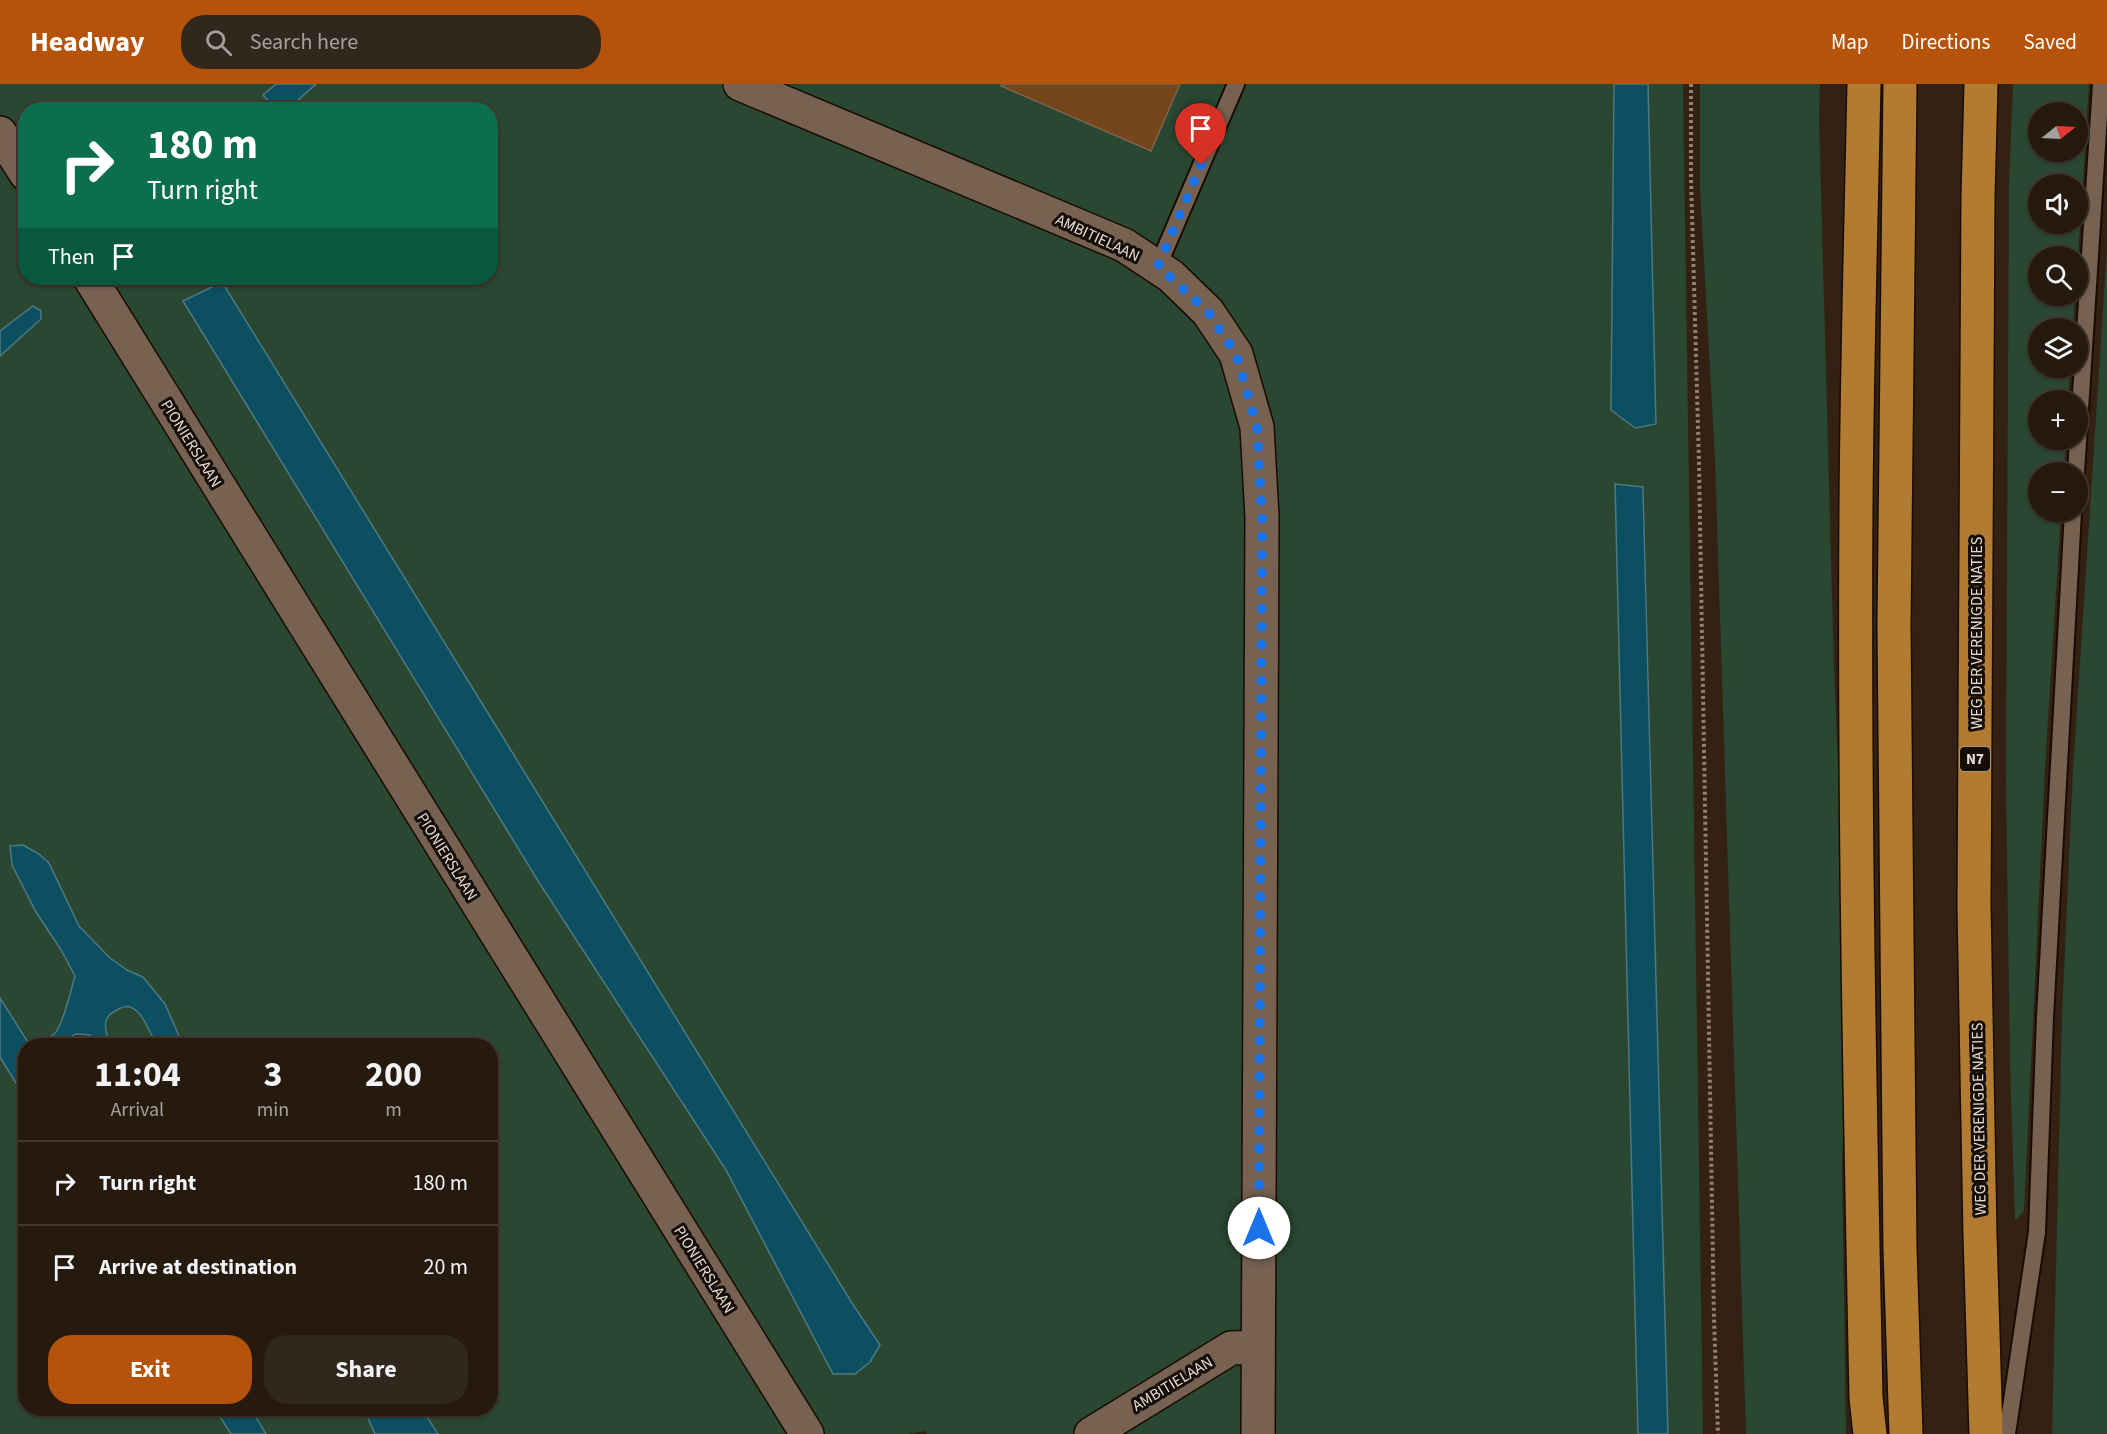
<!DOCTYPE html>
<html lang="en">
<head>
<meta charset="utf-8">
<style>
	body { margin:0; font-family:"Source Sans 3",sans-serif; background:#32271d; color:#f1f3f6; height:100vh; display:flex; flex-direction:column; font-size:22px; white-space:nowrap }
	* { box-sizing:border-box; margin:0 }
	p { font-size:20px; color:#a4a19e }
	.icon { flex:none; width:33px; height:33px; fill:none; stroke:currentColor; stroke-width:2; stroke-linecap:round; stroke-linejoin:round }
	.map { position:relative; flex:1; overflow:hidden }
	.details { position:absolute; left:18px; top:954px; width:480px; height:378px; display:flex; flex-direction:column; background:#261a0f; border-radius:24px; box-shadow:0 2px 4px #0004,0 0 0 2px #42382f }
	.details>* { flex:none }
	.guide { position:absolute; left:18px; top:18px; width:480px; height:183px; border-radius:24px; box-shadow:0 2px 4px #0004,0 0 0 2px #42382f; background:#0b6e4f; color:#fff; overflow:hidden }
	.needle { width:39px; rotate:72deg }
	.controls { position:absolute; left:2028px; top:18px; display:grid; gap:12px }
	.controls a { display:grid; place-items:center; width:60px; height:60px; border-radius:50%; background:#261a0f; box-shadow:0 2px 4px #0004,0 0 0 2px #42382f; font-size:30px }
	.pin { position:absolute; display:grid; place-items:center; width:51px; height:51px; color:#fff; margin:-62px -26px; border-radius:50% 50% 50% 0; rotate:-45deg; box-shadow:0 0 6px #0007 }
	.pin .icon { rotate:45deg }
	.me { position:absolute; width:66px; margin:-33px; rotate:0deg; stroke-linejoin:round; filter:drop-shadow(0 0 4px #0008) }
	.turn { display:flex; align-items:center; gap:21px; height:126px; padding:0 30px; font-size:27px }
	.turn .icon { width:78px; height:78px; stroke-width:2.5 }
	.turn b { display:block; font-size:42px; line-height:51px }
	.then { display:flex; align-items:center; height:57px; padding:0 30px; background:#0003; gap:12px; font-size:22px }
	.eta { display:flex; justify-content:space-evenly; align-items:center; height:102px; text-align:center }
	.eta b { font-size:36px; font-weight:700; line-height:42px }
	.button { display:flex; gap:12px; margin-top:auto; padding:12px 30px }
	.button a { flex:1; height:69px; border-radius:24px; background:#b45309; color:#fff; font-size:24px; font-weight:700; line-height:69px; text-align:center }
	.button a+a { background:#32271d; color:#f1f3f6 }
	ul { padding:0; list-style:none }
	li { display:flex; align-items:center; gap:18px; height:84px; padding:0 30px; border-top:2px solid #42382f }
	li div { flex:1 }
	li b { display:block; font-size:22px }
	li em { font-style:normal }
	header { display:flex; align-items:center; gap:36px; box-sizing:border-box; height:84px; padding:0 30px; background:#b45309; color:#fff }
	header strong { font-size:28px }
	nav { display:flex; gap:33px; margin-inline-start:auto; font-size:21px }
	.search { width:420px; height:54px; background:#32271d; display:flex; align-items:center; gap:15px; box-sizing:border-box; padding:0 21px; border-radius:24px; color:#a4a19e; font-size:22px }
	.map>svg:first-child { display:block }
</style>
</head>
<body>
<header>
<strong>Headway</strong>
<div class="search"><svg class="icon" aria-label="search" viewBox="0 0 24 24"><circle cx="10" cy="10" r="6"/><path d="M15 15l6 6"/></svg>Search here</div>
<nav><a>Map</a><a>Directions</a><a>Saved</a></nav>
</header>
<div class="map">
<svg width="2107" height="1350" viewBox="0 0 2107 1350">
	<rect width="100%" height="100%" fill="#332214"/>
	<path fill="#2a4731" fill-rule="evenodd" d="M0,0H1614L1611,326L1635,344L1656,339L1648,0H1683L1703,1350H1668L1644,403L1615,400L1638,1350H927L925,1347L908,1350H438L422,1325L490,1324V962L183,961L182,954L143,893L127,886L110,874L79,842L49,779L61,866L75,892C71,906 64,938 56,948C50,955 38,958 29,960L0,914V272L41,235V227L33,222L0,247ZM26,26H490V194H26ZM222,198L852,1219L880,1261L833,1290L726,1086L540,800L183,217Z
		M1700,0H1820L1819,32L1834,584L1847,900L1842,1087L1846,1350H1746L1715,376L1700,106Z
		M2013,0H2089L2078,175V172H2038V212H2075L2073,244H2038V284H2070L2068,316H2038V356H2066L2064,388H2038V428H2061L2045,685L2024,1127L2015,1137L2010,982L2006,698L2009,97ZM2078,28V68H2038V28ZM2078,100V140H2038V100Z
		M2107,164V1350H2052L2062,932L2073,686Z
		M125,922C142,925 149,948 157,961H111C100,939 102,932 125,922Z
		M0,973L25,1014L26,1324L215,1325L231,1350H0Z
		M251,1325H364L375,1350H266Z"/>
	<path fill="#0c4f61" stroke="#4e7983" stroke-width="1.5" d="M276,0H316L288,25L276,26L263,11Z
		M1614,0H1648L1656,340L1635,344L1611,326Z
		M222,198L852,1219L880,1261L870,1278L855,1290H833L726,1086L540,800L183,217Z
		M33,222L41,227V235L0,272V247Z
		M1615,400L1643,403L1668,1350H1638Z
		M23,761L39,770L49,779L79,842L110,874L127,886L143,893L165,920L183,961H157C150,950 143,927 130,923C125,921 121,924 117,926C100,933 105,948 111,961H97L90,951L76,950L55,961L26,962L25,1014L0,973V914L29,960C38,958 50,955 56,948C64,937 71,906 75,892L61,866L36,828L12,781L10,762Z
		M215,1325H251L266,1350H231Z
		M364,1325H422L438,1350H375Z"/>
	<path fill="#75461b" stroke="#7a6555" stroke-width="1.5" d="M1002,0H1180L1151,67L1001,2Z"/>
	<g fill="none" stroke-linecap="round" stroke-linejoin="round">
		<g stroke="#1a0b01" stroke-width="20">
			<path id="lane" d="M1158,182L1236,0
				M2076,388L2101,0
				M2007,1350L2037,1148L2045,933L2073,428"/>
		</g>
		<g stroke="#1a0b01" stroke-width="36">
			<path id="street" d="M740,0L1124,161L1171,192L1208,228L1236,270L1257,343L1262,433L1258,1350
				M0,49L26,90
				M90,194L807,1350
				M1091,1350L1231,1264L1258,1263"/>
		</g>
		<g stroke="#1a0b01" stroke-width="36">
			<path id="highway" d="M1864,0C1861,141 1857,282 1856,423C1854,720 1860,1017 1866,1314L1870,1350
				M1900,0L1894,541L1900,1165L1906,1350
				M1981,0L1978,113L1974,821L1980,1151L1986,1350"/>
		</g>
		<path stroke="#8e8074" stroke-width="4" stroke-dasharray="3 3" stroke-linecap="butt" d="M1691,0V94L1699,379L1714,1234L1718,1350"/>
		<use href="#lane" stroke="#776252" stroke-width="16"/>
		<use href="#street" stroke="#776252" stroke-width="33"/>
		<use href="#highway" stroke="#b17c31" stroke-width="33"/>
	</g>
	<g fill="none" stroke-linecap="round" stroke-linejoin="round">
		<path stroke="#1a73e8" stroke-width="10" stroke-dasharray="0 18" d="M1201,81L1158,182L1208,228L1236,270L1257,343L1262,433L1259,1144"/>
	</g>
	<g text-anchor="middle" stroke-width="6" stroke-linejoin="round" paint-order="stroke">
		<rect fill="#150d07" stroke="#a89d95" stroke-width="1.5" x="1960" y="663" width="30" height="24" rx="4.5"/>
		<g font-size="15" font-weight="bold" fill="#e7dbd2">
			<text x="1975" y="680">N7</text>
		</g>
		<g font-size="16" fill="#e7dbd2" stroke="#150d07">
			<text transform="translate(1098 153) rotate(25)" y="6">AMBITIELAAN</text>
			<text transform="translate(192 359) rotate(58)" y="6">PIONIERSLAAN</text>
			<text transform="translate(1976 549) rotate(-90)" y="6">WEG DER VERENIGDE NATIES</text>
			<text transform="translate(448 772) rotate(58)" y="6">PIONIERSLAAN</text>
			<text transform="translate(1978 1035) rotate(-91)" y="6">WEG DER VERENIGDE NATIES</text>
			<text transform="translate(705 1185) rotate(58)" y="6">PIONIERSLAAN</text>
			<text transform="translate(1172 1299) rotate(-31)" y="6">AMBITIELAAN</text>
		</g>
	</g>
</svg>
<div class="controls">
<a><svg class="needle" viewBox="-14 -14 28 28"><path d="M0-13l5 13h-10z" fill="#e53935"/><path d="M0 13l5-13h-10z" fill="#a4a19e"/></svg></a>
<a><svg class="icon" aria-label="sound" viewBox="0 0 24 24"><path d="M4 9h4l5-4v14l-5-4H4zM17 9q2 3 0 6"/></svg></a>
<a><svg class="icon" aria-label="search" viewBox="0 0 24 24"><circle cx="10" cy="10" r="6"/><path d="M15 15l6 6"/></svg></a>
<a><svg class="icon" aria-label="layers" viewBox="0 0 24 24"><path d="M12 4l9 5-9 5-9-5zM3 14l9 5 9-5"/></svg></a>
<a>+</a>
<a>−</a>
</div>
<div class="pin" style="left:1201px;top:81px;background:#d93025"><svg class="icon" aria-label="arrive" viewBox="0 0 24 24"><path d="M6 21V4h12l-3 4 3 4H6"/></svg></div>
<svg class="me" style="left:1259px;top:1144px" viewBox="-20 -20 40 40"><circle r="19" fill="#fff"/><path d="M0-13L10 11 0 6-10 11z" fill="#1a73e8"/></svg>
<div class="guide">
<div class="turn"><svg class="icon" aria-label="right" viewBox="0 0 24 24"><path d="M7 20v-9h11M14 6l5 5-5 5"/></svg><div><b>180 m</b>Turn right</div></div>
<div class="then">Then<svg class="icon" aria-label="arrive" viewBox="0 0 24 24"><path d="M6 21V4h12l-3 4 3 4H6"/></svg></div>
</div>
<section class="details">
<div class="eta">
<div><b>11:04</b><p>Arrival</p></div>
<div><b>3</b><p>min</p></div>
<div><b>200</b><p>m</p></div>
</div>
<ul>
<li><svg class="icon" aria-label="right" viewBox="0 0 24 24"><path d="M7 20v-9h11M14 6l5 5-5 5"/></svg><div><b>Turn right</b></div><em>180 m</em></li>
<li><svg class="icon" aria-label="arrive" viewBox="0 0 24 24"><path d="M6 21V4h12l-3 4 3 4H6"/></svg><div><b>Arrive at destination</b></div><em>20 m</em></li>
</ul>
<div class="button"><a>Exit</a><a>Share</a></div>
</section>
</div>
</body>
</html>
